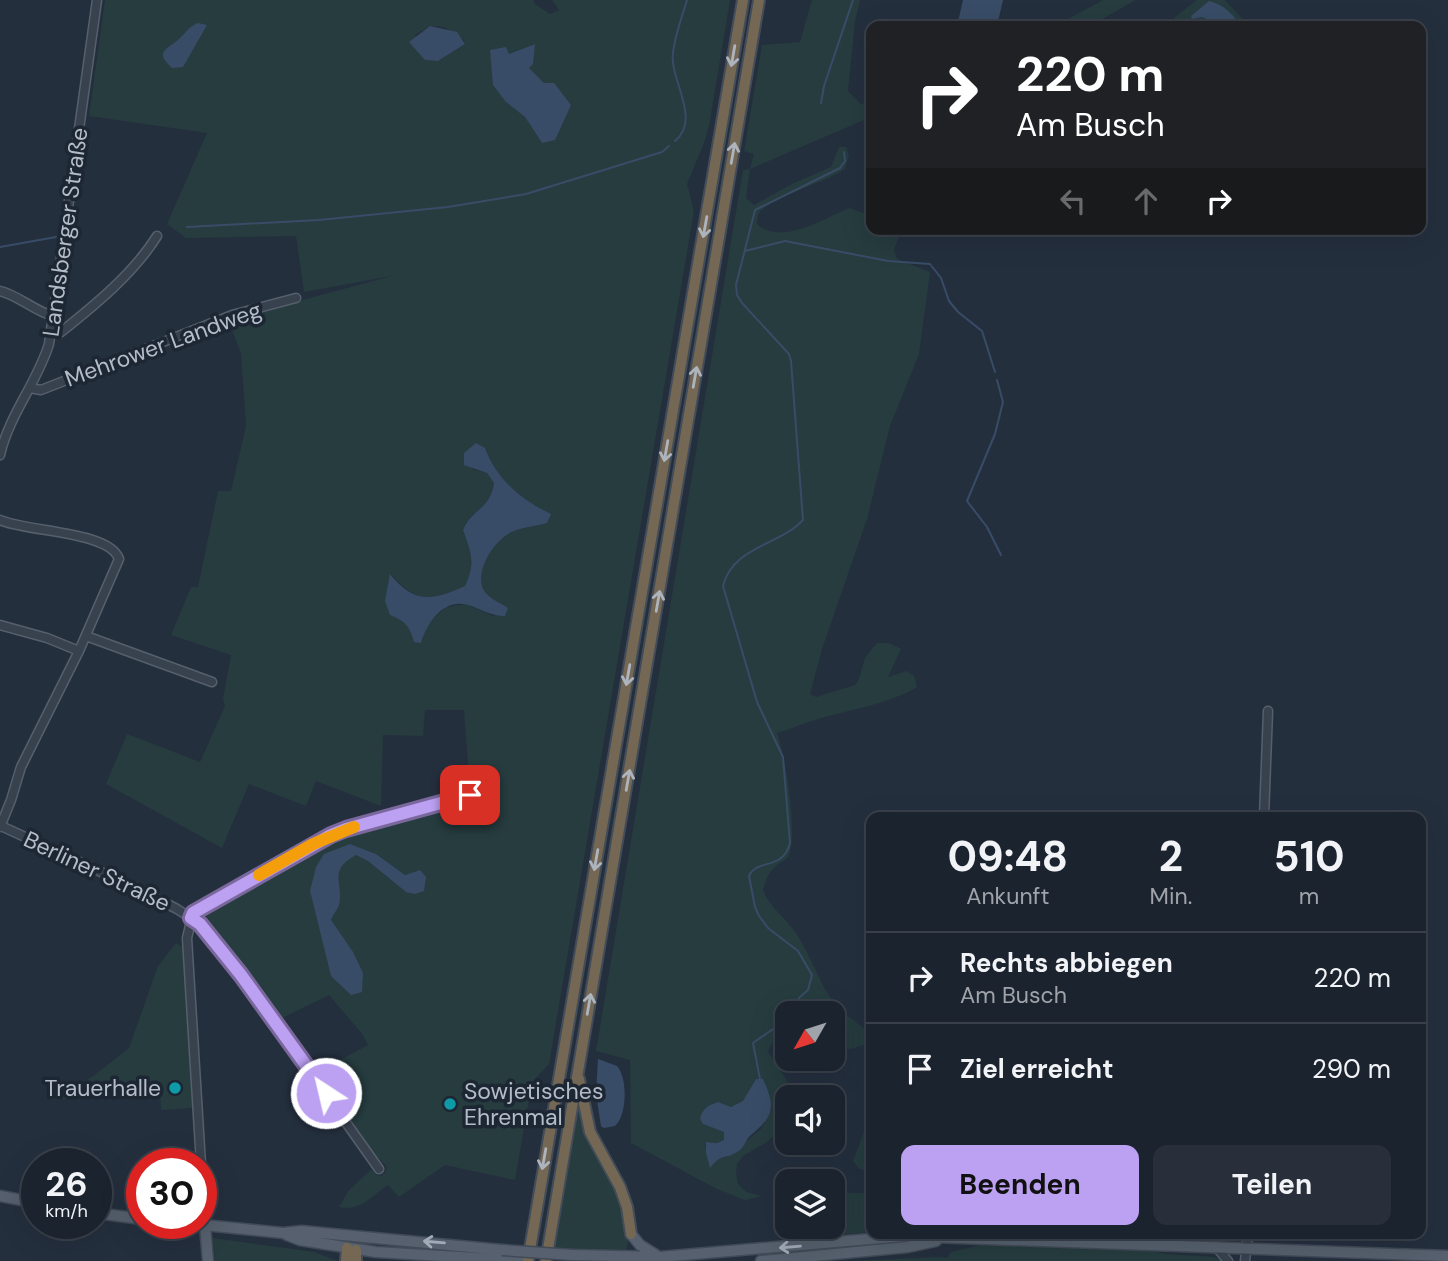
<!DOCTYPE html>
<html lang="de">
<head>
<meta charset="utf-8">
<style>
	body { margin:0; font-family:"DM Sans",sans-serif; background:#282f3a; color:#f1f3f6; height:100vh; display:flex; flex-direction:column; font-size:26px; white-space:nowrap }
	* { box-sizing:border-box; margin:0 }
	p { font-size:23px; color:#a0a4aa }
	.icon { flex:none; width:38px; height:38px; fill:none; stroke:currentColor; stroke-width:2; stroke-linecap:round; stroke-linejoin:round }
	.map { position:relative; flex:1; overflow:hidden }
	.side { position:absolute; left:866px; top:812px; width:560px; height:427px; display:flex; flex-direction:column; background:#1b232e; border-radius:14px; box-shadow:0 7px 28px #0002,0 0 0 2px #39404a }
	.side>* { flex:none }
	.banner { position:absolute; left:866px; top:21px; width:560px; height:214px; border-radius:14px; box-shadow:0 7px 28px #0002,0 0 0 2px #39404a; background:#202124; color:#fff; overflow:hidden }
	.needle { width:46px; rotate:231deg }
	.buttons { position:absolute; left:775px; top:1001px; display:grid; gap:14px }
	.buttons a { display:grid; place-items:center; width:70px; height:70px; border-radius:14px; background:#1b232e; box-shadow:0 7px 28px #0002,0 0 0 2px #39404a; font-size:35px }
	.speed { position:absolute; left:21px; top:1148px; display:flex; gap:14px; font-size:35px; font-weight:700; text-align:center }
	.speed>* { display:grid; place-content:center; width:91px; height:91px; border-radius:50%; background:#1b232e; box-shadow:0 7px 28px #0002,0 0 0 2px #39404a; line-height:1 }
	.speed small { font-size:18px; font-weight:400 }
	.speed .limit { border:10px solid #d22; background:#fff; color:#111 }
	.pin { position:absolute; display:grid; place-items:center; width:60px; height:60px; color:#fff; margin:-30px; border-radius:14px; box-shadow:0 4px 10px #0006 }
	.me { position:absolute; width:77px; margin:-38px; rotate:325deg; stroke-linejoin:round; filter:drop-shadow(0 0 5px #0008) }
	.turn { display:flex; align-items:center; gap:24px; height:147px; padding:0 35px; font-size:32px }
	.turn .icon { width:91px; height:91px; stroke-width:2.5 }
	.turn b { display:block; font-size:49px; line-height:60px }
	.lanes { display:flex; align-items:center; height:66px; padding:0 35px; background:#0003; justify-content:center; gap:35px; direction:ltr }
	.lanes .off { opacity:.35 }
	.eta { display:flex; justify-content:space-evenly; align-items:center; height:119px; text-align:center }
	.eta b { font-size:42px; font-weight:700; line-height:49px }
	.button { display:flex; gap:14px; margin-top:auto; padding:14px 35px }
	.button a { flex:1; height:80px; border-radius:14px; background:#bca0f2; color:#111; font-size:28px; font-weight:700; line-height:80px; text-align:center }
	.button a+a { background:#282f3a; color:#f1f3f6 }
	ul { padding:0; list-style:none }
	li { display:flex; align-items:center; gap:21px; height:91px; padding:0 35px; border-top:2px solid #39404a }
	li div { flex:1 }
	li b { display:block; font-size:26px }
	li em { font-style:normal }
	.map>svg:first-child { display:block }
</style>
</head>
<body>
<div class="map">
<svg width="1448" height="1261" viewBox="0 0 1448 1261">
	<rect width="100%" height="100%" fill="#242f3e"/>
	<path fill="#263c3f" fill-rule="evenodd" d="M105,0H533L535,4L550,14L559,10L552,0H730L709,126L704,143L687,184L694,211L549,1064L532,1082L515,1180L445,1165L399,1197L388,1185C371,1196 361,1212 339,1207L349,1190L372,1169L375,1174L380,1176L385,1173L387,1167L372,1152L315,1073L368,1045L363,1035L329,995L280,1019L207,924L205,917L353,829L489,796L485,785L470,791L464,710H425L423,736L383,735L381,806L316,781L306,806L249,784L222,848L106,784L127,734L200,762L225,706L223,699L231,655L171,635L191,587H198L218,491H231L246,426L241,353L228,320L392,276L304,292L296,236L186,238L167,224L207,133L89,116ZM430,26L444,27L464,40L465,44L438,61L425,60L415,35ZM534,44L528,68L544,83L542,143L525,117L506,102L509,54ZM485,448C497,480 521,500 550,514L547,523C537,526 524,527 514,531C496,538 477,566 482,586C485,597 499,602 507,608L493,616L466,604L446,607L427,624L421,643L410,627L400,619L391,574C415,604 433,601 465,587C476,563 471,553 463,530C472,507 490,510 494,483L487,473L472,469ZM350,844L376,854L405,875L420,870L406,892L368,861L356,855L345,861L338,871L339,904L331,920V975L310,891Z
		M812,0H860L855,22L848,91L861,104L871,102V117L750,169L746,198L754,205L792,184L831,167L839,147H846L849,155L845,169C827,182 769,198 759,213C758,215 757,222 757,224C781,247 826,217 850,208L871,216L872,229H902L894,250L897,259L930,272L919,354L890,426L867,519L822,649L810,694L816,697L855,685L859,679L865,658L877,643H889L901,649L888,677L907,671L914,676L917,687C886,705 852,709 818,719C804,723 791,729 777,733C785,754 799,839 788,857C785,861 778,863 775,867C768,873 765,882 763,890C770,908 786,918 796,933C811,956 819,984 836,1005C847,1019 862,1022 871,1038L869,1043L852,1049L833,1047V1013H788L787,1033L774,1040L768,1051C777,1067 789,1079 794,1097H788L787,1125L767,1142L743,1156L737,1164L736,1174L738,1184L746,1192L762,1196L745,1200L717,1189L631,1143L630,1060L596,1051L743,170L750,169L754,154L744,151L762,45L800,42ZM756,1079H763L772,1109L761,1129L744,1143L719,1157L710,1167L705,1145L710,1142L717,1143L724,1140V1132L703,1124L711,1104L718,1102L731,1107L743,1102Z
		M1103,0H1136L1090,26H1055Z
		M1197,0H1225L1249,26H1181L1172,24L1175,17Z
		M176,943L183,947L193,1108L161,1110L160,1094L49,1100L92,1077L129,1048L158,966Z
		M580,1101C593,1131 640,1225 625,1253L555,1248Z
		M871,1113V1171L859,1169L853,1161Z
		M838,1193H871V1232L842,1234Z
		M213,1238L314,1252L338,1261H215Z
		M993,1242L1125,1247L1167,1254L1214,1257L1223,1261H851L939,1257L947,1258L951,1252Z"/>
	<path fill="#394c67" d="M963,0H1003L997,26H957Z
		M1209,1C1221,4 1227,9 1235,18V21H1211L1202,17L1192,19L1191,16Z
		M198,23L207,25L183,67L172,68C152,50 170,49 180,38C187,31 190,26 198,23Z
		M430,26L457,32L465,44L438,61L425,60L409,42Z
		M535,44L533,64L529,68L544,83H554L571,105L555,140L542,143L525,117L506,102L493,85L490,50L506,47L509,54Z
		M476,443L485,448C497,480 522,500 551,514L547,523C537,526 524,527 514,531C496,538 477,566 482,586C485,597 499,602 508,608L505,616C489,616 482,609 468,605C443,598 427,623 421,643L414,642C410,627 406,621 390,615L385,601L390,574C414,604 432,601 465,586C476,563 471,553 463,530C472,508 490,510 494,483L487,473L464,465V453Z
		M350,844L376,854L405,875L420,870L426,877L424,891L415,894L406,892L368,861L356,855C327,871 344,882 339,905C337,910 333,915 331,920L353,952L363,973L362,992L351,995L331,976L310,891L316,867L324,854Z
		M598,1059L617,1066C628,1078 627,1116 615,1126L604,1128L601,1126L596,1094Z
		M756,1079H763C776,1108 774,1116 751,1135C745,1140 744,1149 737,1152C724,1160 723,1152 710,1168L706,1153V1142L717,1143L724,1140V1132L703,1124L700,1119C702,1109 708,1105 718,1102L731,1107L743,1101Z"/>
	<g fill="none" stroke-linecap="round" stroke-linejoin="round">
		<path stroke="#394c67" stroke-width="2" d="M821,103L824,86L853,0
			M675,141C702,119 669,79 673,53C675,35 682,17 687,0
			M187,227L319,220L448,207L526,194L662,152L669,146
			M0,247L56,237
			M745,251L785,241L888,261L930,264L941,278L949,301L958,312L982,331L995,372
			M997,380L1003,402L995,434L967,501L987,527L1001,555
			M789,1013L800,997L808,990L812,975L798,951L768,928L759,916L755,907L749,876C757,858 783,871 790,843L783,757L757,702L723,586C733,546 779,546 803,520L791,361L789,354L742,303L737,295L736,285L755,210L840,168L845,161L844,152
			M760,1079L753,1043L783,1022L788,1015"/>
		<g stroke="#565f6c" stroke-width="11">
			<path id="minor" d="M0,291C20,296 34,311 53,316
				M51,334L61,332C95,305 134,273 157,236
				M30,388L41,390L232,315L296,298
				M0,455C9,415 37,383 49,344L97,0
				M0,520C26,532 110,531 119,559L79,651L21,767L11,800L0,827
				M0,625L47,638L79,651
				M86,636L212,682
				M1264,817L1268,711
				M1,826L138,889L177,909L200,924L264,1007L379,1169
				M201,1164L187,938L193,913L330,835L384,818L470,795
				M201,1168L205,1225
				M1217,1248L1228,1261
				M1245,1261L1248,1234"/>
		</g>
		<g stroke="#414a57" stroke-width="13">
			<path id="major" d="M0,1196L37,1203
				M96,1213L142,1219
				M184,1223L283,1233L302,1231L332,1234L502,1250
				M205,1225L208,1261
				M631,1234L640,1245L656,1255
				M287,1235L300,1240L376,1252L525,1261
				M572,1255L660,1257L905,1236L1448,1256
				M761,1261L908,1247L936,1241"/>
		</g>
		<g stroke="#434c59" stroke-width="14">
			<path id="highway" d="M579,1079L590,1132L620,1187L627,1207L631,1234
				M346,1261L347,1248
				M356,1261V1250
				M528,1261L743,0
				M546,1261L759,0"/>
		</g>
		<use href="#minor" stroke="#38414e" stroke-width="8"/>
		<use href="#major" stroke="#56606e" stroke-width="10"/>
		<use href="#highway" stroke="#746855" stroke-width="10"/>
		<g stroke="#414a57" stroke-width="13" stroke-linecap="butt">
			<path id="major-bridge" d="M502,1250L572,1255"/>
		</g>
		<use href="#major-bridge" stroke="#56606e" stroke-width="10"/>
	</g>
	<defs><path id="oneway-shaft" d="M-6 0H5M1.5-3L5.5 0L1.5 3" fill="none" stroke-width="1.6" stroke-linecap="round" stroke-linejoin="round" transform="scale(1.75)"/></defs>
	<g stroke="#aeb4bd">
		<use href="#oneway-shaft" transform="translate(733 56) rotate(100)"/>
		<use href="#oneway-shaft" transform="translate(733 153) rotate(-80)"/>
		<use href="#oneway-shaft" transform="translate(705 227) rotate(100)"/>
		<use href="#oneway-shaft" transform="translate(695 377) rotate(-80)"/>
		<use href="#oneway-shaft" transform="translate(666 451) rotate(100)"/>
		<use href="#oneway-shaft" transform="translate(658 601) rotate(-80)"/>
		<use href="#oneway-shaft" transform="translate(628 675) rotate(100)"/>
		<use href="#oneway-shaft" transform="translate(628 780) rotate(-80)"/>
		<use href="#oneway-shaft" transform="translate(596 860) rotate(100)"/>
		<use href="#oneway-shaft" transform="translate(589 1004) rotate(-80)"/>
		<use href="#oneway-shaft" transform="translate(544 1159) rotate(100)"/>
	</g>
	<g stroke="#a1aab7">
		<use href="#oneway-shaft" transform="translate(434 1242) rotate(-175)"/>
		<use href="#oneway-shaft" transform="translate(790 1247) rotate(175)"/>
	</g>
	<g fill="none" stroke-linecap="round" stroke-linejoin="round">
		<g stroke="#7a689d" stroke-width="18">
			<path id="route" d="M326,1093L241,975L200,924L191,918L193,913L331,835L346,829L470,795"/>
		</g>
		<use href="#route" stroke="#bca0f2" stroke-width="12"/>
		<path stroke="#f59e0b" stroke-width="12" d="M259,875L313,844L354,827"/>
	</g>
	<g fill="#0f9aa8" stroke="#1d2633" stroke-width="2.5">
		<circle cx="175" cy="1088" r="7"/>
		<circle cx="450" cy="1104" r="7"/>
	</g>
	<g text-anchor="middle" stroke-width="7" stroke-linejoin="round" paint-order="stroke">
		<g font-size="23" fill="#b4bcc9" stroke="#1d2633">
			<text transform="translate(65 232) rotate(-82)" y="8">Landsberger Straße</text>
			<text transform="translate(163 344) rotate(-20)" y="8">Mehrower Landweg</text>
			<text transform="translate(97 871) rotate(25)" y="8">Berliner Straße</text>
		</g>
		<g font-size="23" fill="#b4bcc9" stroke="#1d2633" text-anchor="end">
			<text x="161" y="1096">Trauerhalle</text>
			<text x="464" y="1099" text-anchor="start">Sowjetisches<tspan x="464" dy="26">Ehrenmal</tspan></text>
		</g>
	</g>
</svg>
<div class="buttons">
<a><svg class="needle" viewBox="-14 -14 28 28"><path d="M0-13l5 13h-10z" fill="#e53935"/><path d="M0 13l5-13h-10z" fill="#a0a4aa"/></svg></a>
<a><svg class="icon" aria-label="sound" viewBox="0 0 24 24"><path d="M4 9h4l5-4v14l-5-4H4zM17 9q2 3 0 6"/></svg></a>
<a><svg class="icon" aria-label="layers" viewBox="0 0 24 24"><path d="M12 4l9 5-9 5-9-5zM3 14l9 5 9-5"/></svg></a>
</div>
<div class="speed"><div>26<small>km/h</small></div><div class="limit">30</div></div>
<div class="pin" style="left:470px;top:795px;background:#d93025"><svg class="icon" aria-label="arrive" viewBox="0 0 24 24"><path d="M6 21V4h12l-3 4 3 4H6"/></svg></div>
<svg class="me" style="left:326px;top:1093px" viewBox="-20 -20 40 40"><circle r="17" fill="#bca0f2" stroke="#fff" stroke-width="3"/><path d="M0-11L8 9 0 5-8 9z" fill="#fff"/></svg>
<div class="banner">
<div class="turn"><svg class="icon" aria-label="right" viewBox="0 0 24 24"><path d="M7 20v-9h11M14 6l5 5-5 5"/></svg><div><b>220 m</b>Am Busch</div></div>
<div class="lanes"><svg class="icon off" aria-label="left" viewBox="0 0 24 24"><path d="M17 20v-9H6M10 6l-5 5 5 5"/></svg><svg class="icon off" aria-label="ahead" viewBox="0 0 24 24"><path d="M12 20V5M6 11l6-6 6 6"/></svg><svg class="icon" aria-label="right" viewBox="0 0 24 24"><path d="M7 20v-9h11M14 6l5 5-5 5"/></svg></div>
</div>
<section class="side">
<div class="eta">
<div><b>09:48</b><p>Ankunft</p></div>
<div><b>2</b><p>Min.</p></div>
<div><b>510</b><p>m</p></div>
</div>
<ul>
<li><svg class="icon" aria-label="right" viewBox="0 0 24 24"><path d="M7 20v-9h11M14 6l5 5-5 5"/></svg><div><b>Rechts abbiegen</b><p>Am Busch</p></div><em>220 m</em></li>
<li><svg class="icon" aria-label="arrive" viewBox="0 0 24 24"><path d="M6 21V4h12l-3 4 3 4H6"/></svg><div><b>Ziel erreicht</b></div><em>290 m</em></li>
</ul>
<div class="button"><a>Beenden</a><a>Teilen</a></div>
</section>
</div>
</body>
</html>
